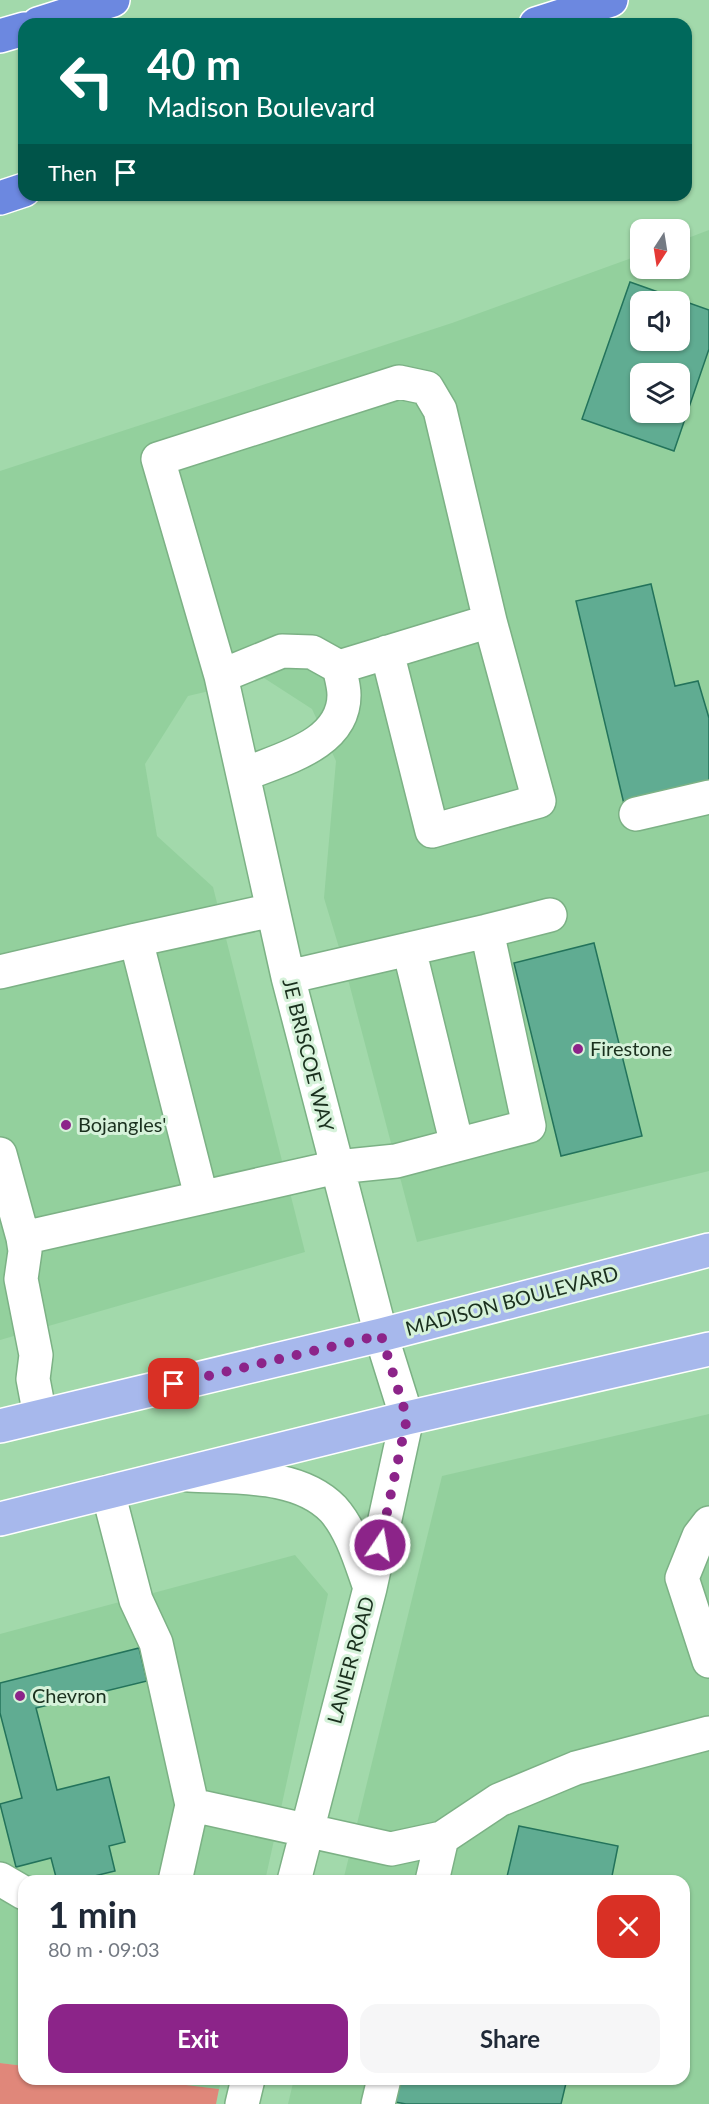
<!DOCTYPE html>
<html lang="en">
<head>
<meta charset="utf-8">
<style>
	body { margin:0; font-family:Lato,sans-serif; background:#f6f6f7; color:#1f2937; height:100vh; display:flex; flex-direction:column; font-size:22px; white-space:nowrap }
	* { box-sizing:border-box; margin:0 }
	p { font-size:20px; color:#747a83 }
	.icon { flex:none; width:33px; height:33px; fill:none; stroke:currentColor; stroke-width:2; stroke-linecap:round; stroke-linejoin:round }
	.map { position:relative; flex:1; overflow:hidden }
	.side { position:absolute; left:18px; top:1875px; width:672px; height:210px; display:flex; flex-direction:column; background:#fff; border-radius:18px; box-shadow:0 2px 4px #0004 }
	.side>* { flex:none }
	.banner { position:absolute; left:18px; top:18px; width:674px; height:183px; border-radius:18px; box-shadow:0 2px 4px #0004; background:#00695c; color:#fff; overflow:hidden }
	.needle { width:39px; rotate:192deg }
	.controls { position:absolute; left:630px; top:219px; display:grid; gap:12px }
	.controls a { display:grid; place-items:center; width:60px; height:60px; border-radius:12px; background:#fff; box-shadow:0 2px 4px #0004; font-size:30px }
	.pin { position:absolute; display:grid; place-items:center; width:51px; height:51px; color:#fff; margin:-26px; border-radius:12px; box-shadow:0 3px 9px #0006 }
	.me { position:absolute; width:66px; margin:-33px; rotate:12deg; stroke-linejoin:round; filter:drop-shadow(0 0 4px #0008) }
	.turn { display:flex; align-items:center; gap:21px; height:126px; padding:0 30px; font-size:27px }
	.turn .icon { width:78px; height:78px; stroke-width:2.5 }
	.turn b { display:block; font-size:42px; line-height:51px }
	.then { display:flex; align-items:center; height:57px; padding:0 30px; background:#0003; gap:12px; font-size:22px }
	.round { display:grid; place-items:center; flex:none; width:63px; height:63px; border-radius:18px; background:#f6f6f7 }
	.summary { display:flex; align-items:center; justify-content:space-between; height:102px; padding:0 30px }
	h1 { font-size:36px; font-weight:700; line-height:45px }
	.button { display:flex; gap:12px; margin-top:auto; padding:12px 30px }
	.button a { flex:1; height:69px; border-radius:18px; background:#8c2489; color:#fff; font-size:24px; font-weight:700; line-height:69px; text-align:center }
	.button a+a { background:#f6f6f7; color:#1f2937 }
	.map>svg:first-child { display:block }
</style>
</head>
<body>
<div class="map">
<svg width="709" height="2104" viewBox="0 0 709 2104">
	<rect width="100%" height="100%" fill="#a2d9ab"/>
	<path fill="#93d09d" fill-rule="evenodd" d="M709,230V1171L417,1242L344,964L324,898L336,761L312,709L264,678L188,696L145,764L157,836L213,887L305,1252L0,1340V471L452,323L640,255V268H680V241ZM640,302H680V340H640ZM640,374H680V412H640Z
		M709,1414V2104H288L294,2079H684V1881H343L442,1476Z
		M295,1555L328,1594L265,1881H24V2066L0,2063V1634Z
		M136,2079H222L219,2089Z"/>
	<path fill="#e0877a" d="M0,2063L24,2066V2079H136L219,2089L216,2104H0Z"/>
	<path fill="#60ac92" stroke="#23735b" stroke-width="1.5" fill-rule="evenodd" d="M630,282L709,310V349L674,451L582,419ZM640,302H680V340H640ZM640,374H680V412H640Z
		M651,584L675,686L698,681L709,718V784L624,804L576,601Z
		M594,943L642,1136L561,1156L514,963Z
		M139,1648L147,1681L36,1708L57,1790L109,1777L125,1842L109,1846L115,1871L74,1881H57L51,1858L16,1867L0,1804L22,1798L0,1713V1683Z
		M519,1826L618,1846L611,1881H506Z
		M399,2079H567L561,2104H406L395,2102Z"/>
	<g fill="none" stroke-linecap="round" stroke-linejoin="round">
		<g stroke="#7cb185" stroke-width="36">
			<path id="minor" d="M387,652L432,831L539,801L490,621
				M221,676L282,651L312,652L339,667C341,676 344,686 344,695C344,745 281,759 245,774
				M636,814L709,797
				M487,931L550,915
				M136,940L273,910
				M409,949L457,1145
				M0,972L136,940L201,1196
				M0,1154L23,1238L337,1167L396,1161L529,1126L487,931L288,977
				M23,1238L25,1251L21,1279L36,1355L33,1379L40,1416
				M189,1475C236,1478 298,1473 333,1509C352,1530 361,1563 370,1588
				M108,1492L136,1600L156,1643L192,1805L175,1881
				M709,1523L699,1536L682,1578L709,1661
				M192,1805L391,1849L442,1838L499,1800L576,1768L709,1733
				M0,1879L24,1893
				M294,1881L370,1588L407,1418L381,1335L288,977L221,676L158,459L399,382L427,388L440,410L490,621L339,667
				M432,1881L442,1838
				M242,2104L248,2079
				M378,2104L384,2079"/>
		</g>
		<g stroke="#fff" stroke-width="36">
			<path id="major" d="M0,1426L381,1335L709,1250
				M0,1519L407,1418L709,1349"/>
		</g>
		<g stroke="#fff" stroke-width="36">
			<path id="highway" d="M38,24L113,0
				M536,24L611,0
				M0,36L24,29
				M0,198L24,190"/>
		</g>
		<use href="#minor" stroke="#fff" stroke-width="33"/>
		<use href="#major" stroke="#a7b8ec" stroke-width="33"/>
		<use href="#highway" stroke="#6c88e0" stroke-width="33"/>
	</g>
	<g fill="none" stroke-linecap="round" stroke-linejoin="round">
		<path stroke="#8c2489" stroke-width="10" stroke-dasharray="0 18" d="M174,1384L381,1335L407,1418L380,1545"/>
	</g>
	<g fill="#8c2489" stroke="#d6f2da" stroke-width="2">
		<circle cx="578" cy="1049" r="6"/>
		<circle cx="66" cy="1125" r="6"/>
		<circle cx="20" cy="1696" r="6"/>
	</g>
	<g text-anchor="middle" stroke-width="6" stroke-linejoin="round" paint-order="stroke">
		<g font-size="20" fill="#1a301e" stroke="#d6f2da" text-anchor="start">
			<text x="590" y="1056">Firestone</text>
			<text x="78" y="1132">Bojangles'</text>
			<text x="32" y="1703">Chevron</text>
		</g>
		<g font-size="20" fill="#1a301e" stroke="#d6f2da">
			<text transform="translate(308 1055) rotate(76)" y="7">JE BRISCOE WAY</text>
			<text transform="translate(512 1301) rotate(-15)" y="7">MADISON BOULEVARD</text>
			<text transform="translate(351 1660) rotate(-75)" y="7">LANIER ROAD</text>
		</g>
	</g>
</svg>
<div class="controls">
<a><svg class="needle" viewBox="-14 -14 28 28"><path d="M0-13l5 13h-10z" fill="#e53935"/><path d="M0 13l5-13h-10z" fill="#747a83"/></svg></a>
<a><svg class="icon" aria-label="sound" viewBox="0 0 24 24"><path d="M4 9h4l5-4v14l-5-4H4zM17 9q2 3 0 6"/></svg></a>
<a><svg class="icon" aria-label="layers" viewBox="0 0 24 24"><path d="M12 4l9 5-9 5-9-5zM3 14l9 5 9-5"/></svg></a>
</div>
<div class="pin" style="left:174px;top:1384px;background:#d93025"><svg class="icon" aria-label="arrive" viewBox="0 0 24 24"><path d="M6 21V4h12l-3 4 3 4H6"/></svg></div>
<svg class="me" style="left:380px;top:1545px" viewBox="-20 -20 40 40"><circle r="17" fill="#8c2489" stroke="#fff" stroke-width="3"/><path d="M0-11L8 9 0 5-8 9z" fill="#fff"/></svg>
<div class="banner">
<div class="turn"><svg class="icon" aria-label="left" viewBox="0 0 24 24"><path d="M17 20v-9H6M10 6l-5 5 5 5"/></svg><div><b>40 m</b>Madison Boulevard</div></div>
<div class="then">Then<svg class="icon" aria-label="arrive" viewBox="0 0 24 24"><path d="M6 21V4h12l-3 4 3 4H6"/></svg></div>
</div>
<section class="side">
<div class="summary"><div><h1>1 min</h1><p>80 m · 09:03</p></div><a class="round" style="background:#d93025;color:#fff"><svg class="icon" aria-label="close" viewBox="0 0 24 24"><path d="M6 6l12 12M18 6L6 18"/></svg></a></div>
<div class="button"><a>Exit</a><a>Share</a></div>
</section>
</div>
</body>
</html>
